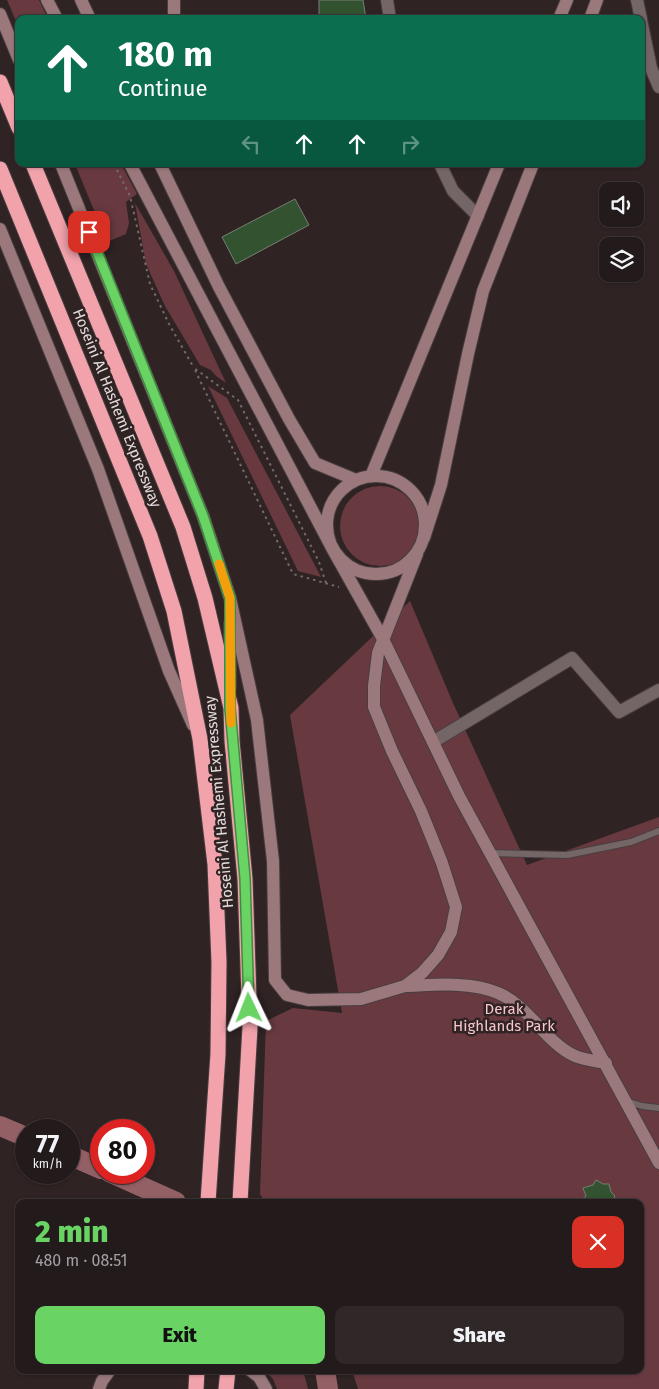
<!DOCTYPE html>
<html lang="en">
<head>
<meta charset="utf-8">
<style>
	body { margin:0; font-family:"Fira Sans",sans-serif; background:#2f2728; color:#f1f3f6; height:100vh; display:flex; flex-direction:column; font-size:19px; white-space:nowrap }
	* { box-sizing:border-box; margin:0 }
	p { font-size:16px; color:#a3a1a3 }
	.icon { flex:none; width:28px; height:28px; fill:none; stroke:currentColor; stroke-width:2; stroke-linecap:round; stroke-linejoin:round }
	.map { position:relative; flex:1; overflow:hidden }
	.panel { position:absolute; left:15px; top:1199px; width:629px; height:175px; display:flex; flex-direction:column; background:#231a1b; border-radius:10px; box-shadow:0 1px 4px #0004,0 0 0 1px #40383a }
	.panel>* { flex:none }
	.banner { position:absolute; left:15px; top:15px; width:630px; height:152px; border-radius:10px; box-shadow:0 1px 4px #0004,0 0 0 1px #40383a; background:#0b6e4f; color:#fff; overflow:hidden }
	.fabs { position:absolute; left:599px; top:182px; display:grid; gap:10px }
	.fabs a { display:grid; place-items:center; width:45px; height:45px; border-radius:10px; background:#231a1b; box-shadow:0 1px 4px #0004,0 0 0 1px #40383a; font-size:25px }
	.speed { position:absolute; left:15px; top:1119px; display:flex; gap:10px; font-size:25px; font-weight:700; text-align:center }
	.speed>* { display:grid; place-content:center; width:65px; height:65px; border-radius:50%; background:#231a1b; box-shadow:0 1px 4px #0004,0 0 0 1px #40383a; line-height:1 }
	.speed small { font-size:12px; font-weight:400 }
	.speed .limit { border:8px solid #d22; background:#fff; color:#111 }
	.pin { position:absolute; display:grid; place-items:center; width:42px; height:42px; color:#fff; margin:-21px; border-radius:10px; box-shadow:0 2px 8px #0006 }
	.me { position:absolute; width:55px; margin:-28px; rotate:358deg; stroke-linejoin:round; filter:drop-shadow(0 0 4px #0008) }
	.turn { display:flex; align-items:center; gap:18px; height:105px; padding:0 20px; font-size:22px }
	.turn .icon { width:65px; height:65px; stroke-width:2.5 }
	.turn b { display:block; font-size:35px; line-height:42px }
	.lanes { display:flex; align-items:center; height:48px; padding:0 20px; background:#0003; justify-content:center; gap:25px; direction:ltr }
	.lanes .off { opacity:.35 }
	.round { display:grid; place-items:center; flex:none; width:52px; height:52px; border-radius:10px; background:#2f2728 }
	.headline { display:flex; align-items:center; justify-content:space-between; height:85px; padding:0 20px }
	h1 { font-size:30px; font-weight:800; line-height:38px; color:#69d364 }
	.primary-button { display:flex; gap:10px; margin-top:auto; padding:10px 20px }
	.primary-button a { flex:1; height:58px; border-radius:10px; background:#69d364; color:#111; font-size:20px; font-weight:800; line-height:58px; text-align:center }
	.primary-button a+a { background:#2f2728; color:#f1f3f6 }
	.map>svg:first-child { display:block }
</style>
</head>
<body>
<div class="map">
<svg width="659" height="1389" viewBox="0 0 659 1389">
	<rect width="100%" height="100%" fill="#2f2324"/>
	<path fill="#683a40" d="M7,0H39L48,19H19V28Z
		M75,164H121L137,194L126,202L129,223L126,234L107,242Z
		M135,203L174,271L226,383L216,376L211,370L200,365L165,306L146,264Z
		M208,386L227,398L321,577L298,571Z
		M340 526a40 40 0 1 1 80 0a40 40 0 1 1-80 0Z
		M410,601L453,703L527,865L659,817V1389H358L352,1370H640V1202H265L260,1194L266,1021L293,1008L342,1013L290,715Z
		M264,1370H303L308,1389H277L273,1379Z"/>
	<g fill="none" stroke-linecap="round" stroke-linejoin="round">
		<path stroke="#936066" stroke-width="20" d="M0,1126L26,1137
			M69,1155L101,1169
			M109,1172L176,1202
			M325,1370L328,1389"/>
	</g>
	<path fill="#325230" stroke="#767f75" d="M319,0H363L366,19H319Z
		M295,199L309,225L236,264L222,237Z
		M596,1180L603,1184H609L611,1192L615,1196L612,1202H579L586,1196L583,1188L593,1185Z"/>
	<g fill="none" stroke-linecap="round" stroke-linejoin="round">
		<g stroke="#483e3f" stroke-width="8">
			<path id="lane" d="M490,853L567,855L631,842L659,831
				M626,1101L642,1106L659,1108"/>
		</g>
		<g stroke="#483e3f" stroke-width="14">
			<path id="street" d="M387,0L390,19
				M637,0L641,19
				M641,20L651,68L659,87
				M440,164L453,191L478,216
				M433,742L572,658L619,712L659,690"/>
		</g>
		<g stroke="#483e3f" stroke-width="14">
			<path id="secondary" d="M47,0L57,19
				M81,0L90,19
				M0,14L19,60
				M174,19V0
				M559,19L567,0
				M590,19L597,0
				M61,164L203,516L230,598L257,720L273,861L275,980L287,995L308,1000L361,999L405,986L422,973L438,955L451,932L456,907L442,863L421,811L392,751L374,707V686L378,653L417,554
				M130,164L332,548L383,639L459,796L659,1163
				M160,164L219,287L289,419L315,463L356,480
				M0,229L98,469L169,671L193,725
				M327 525a49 49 0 1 1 98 0a49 49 0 1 1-98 0Z
				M371,476L499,164
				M424,538L441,485L468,354L483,291L533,164
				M230,623V688
				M405,986C435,985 470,981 498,993C529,1006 546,1043 575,1056C584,1060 596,1061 606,1063
				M250,1370L259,1377L266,1389
				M99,1389L102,1381L110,1370"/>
		</g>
		<g stroke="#483e3f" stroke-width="17">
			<path id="highway" d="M0,82L19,128
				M33,164L183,527L205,598L231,708L232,741L245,879L250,1027L240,1202
				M0,169L150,536L174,611L200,739L215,864L219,962L218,1054L208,1202
				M196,1389L197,1370
				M226,1389L228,1370"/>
		</g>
		<path stroke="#746a6a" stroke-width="2" stroke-dasharray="2.5 4" stroke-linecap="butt" d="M114,164L130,196L150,284L169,324L194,368
			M326,583L319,562L238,400L194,368L293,574L339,587"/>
		<use href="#lane" stroke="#746667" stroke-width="6"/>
		<use href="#street" stroke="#746667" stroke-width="12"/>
		<use href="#secondary" stroke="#9a787b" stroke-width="12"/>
		<use href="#highway" stroke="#f2a2ab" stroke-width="15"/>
	</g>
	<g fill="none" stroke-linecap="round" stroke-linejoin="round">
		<g stroke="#448941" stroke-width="12">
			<path id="route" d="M89,232L203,516L230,598V708L245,878L249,1008"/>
		</g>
		<use href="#route" stroke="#69d364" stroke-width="9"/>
		<path stroke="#f59e0b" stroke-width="9" d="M219,564L230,598L231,723"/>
	</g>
	<g text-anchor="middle" stroke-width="5" stroke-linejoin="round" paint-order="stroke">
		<g font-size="15" fill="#e4dcdc" stroke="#2f2324">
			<text transform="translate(117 408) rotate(68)" y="5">Hoseini Al Hashemi Expressway</text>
			<text transform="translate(219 802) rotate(-95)" y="5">Hoseini Al Hashemi Expressway</text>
		</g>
		<g font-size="15" fill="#f8c5ca" stroke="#2f2324">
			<text x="504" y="1014">Derak<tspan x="504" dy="17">Highlands Park</tspan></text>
		</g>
	</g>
</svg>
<div class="fabs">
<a><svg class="icon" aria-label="sound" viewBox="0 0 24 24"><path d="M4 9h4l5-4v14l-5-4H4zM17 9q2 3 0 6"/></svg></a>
<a><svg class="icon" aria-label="layers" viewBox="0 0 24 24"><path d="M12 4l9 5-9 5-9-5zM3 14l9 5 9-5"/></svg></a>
</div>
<div class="speed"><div>77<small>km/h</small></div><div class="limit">80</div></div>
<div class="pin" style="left:89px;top:232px;background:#d93025"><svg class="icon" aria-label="arrive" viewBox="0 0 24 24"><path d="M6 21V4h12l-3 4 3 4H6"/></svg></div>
<svg class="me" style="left:249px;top:1008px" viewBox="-20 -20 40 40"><path d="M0-17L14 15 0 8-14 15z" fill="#69d364" stroke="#fff" stroke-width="4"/></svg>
<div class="banner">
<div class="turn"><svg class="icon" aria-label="ahead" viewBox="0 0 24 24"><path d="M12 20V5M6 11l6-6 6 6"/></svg><div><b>180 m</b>Continue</div></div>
<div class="lanes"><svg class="icon off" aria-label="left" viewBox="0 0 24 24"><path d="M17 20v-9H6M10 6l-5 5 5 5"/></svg><svg class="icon" aria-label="ahead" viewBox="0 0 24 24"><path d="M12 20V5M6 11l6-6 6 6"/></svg><svg class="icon" aria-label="ahead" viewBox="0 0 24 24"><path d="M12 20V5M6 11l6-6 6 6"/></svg><svg class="icon off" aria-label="right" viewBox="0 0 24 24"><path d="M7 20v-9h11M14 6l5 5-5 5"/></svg></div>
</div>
<section class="panel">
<div class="headline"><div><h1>2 min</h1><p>480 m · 08:51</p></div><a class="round" style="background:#d93025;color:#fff"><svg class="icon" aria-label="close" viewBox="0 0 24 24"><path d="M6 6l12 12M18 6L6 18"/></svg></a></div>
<div class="primary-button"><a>Exit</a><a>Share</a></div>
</section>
</div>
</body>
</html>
